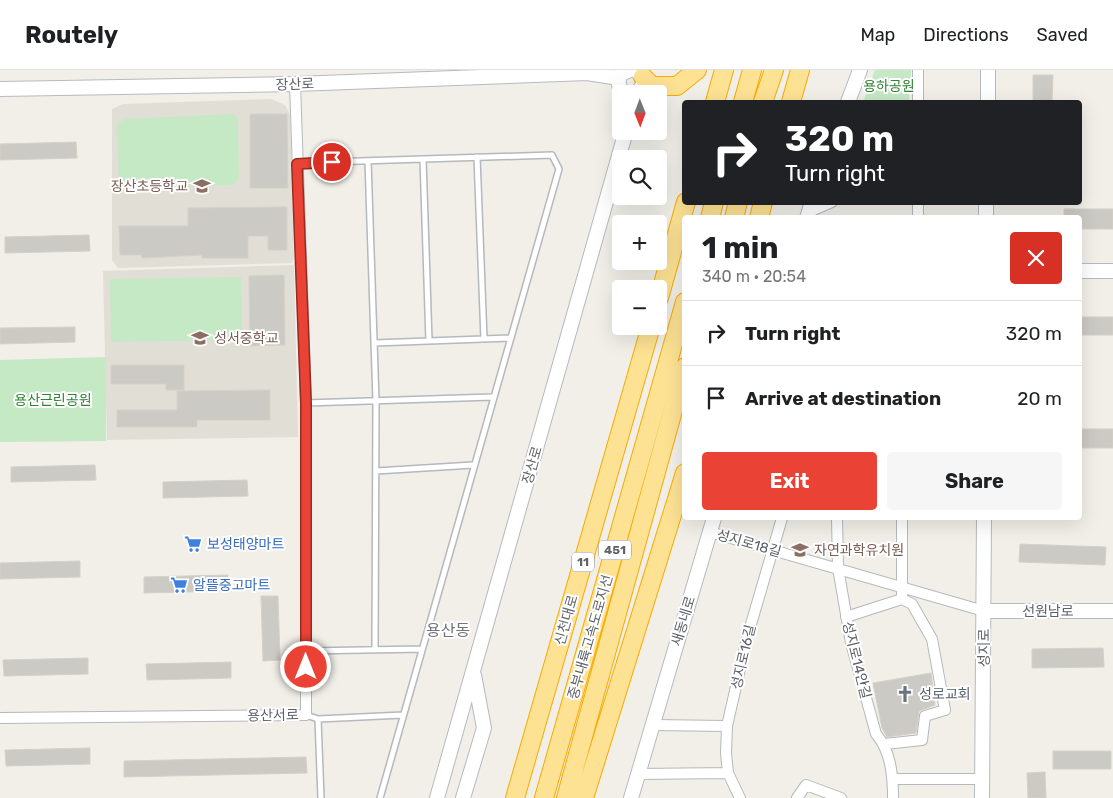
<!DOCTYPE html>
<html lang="en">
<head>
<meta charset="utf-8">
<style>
	body { margin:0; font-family:Rubik,"Noto Sans KR",sans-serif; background:#f6f6f6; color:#202124; height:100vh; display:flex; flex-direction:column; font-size:19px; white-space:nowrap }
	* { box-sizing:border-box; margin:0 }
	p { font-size:16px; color:#757577 }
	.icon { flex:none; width:28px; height:28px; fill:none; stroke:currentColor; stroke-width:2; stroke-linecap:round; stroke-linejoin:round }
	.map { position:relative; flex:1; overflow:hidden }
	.sheet { position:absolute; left:682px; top:145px; width:400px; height:305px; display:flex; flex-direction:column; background:#fff; border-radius:5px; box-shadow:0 5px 20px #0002 }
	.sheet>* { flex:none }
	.hud { position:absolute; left:682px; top:30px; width:400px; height:105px; border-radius:5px; box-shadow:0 5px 20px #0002; background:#202124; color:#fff; overflow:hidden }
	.needle { width:32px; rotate:179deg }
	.tools { position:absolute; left:612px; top:15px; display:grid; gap:10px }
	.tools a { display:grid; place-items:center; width:55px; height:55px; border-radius:5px; background:#fff; box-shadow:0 5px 20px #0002; font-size:25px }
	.pin { position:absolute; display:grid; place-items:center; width:42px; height:42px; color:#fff; margin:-21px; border:2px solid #fff; border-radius:50%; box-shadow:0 1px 5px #0007 }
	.me { position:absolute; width:55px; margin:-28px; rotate:0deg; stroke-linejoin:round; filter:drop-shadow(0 0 4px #0008) }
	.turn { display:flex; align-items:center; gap:18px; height:105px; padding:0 20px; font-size:22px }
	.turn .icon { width:65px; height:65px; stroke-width:2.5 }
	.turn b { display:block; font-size:35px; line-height:42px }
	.round { display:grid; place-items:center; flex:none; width:52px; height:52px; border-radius:5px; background:#f6f6f6 }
	.headline { display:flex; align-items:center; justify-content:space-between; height:85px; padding:0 20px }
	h1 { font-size:30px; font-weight:700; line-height:38px }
	.cta { display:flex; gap:10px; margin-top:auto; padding:10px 20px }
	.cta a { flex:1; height:58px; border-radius:5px; background:#ea4335; color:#fff; font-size:20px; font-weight:700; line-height:58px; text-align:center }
	.cta a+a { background:#f6f6f6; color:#202124 }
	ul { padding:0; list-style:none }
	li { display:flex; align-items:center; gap:15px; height:65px; padding:0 20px; border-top:1px solid #e0e0e0 }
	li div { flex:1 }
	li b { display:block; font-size:19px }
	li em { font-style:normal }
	header { display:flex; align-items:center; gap:30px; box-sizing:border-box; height:70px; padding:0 25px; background:#fff; border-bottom:1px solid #e0e0e0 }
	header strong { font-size:24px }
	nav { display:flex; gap:28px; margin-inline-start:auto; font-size:18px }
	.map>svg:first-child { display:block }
</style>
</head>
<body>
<header>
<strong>Routely</strong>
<nav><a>Map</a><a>Directions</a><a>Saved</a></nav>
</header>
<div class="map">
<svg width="1113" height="728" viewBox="0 0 1113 728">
	<rect width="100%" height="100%" fill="#f1efe8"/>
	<path fill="#e1ded6" d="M271,29L285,35L290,44L294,188L292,193L118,198L112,190V39L123,34Z
		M294,195L298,367L107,370L103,201Z"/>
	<path fill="#c5e8c5" d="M875,0H911L909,32H863Z
		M232,44L238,48L239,109L232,115L119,116L117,54L125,49Z
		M241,207L242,270L111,272L110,209Z
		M106,287V371L0,372V290Z"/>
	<path fill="#cccac5" stroke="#d6d1c6" d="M1033,5H1053L1052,32H1033Z
		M250,44H287L288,118H250Z
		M76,72L77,88L0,90V74Z
		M287,137V180H268V166H248V188H202V185L142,188L141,185H120L119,156H188V138Z
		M1064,139H1113V159H1080V148H1064Z
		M89,165L90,181L5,183V167Z
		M284,205L285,275L250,276L249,206Z
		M1080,247H1113V265H1080Z
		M75,257V272L0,274V258Z
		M111,295H184V320H166V314H111Z
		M270,320V350H197V357H117V340H177V321Z
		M1080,359H1113V378H1080Z
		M95,395L96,410L11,412V397Z
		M247,410L248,426L163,428V412Z
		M1020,474L1106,477L1105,495L1019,492Z
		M80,491V507L0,509V493Z
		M228,505L229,521L144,523V507Z
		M261,526H278L280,590L263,591Z
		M1103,578L1104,597L1032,598V579Z
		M88,588V604L4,606L3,590Z
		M231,592V608L147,610L146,594Z
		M931,603L935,635L919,641L916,663L887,667L882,658L873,613Z
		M90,678V694L6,696L5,680Z
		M1053,681H1111V699H1053Z
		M306,687L307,703L124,707V691Z
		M1045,702L1046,728H1028L1027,703Z"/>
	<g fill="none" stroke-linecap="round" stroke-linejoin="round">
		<g stroke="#b5b8bc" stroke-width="8">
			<path id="lane" d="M477,87L484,269
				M423,89L429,271
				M368,91L376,331L375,580
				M297,93L552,85L559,99L380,728
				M374,273L510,268
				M306,333L492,327
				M376,401L473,395
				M306,581L422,579
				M306,645L318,649L321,728
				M318,649L403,645"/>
		</g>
		<g stroke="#b5b8bc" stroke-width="12">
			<path id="street" d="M918,0V32
				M809,142L832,132
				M918,148V132
				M837,448L838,498L851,573L876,664C891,681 893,706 893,728
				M710,462L984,541
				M846,547L902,529
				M0,648L306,645V333L295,14
				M653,655L727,656
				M885,674L922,670L925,646L945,640L932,569L912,534L902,529V448
				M638,704L728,703
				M893,709H983
				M740,728L728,703L726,683L727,656L747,568L782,448
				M797,728L806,715L841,728"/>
		</g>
		<g stroke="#b6babf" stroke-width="16">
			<path id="secondary" d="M0,19L295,14L587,3L619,8
				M626,24C618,19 617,12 621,4L630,0
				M636,24L643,15V7L638,2
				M848,32L860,0
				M988,32V0
				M807,148L812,132
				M986,148V132
				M1080,201H1113
				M984,541H1113
				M437,728L626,61
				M463,728L484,658L474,605
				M631,728L714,448
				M982,728L984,448"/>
		</g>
		<g stroke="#f9ab00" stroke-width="20">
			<path id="highway" d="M643,7L652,16H677L697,0
				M715,32L724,0
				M743,32L752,0
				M763,32L774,0
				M791,32L800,0
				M710,148L714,132
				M734,148L738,132
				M759,148L763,132
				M659,228L686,132
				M515,728L651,256
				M544,728L685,232
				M566,728L685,297
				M584,728L685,403"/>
		</g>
		<use href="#lane" stroke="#fff" stroke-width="5"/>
		<use href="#street" stroke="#fff" stroke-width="10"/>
		<use href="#secondary" stroke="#fff" stroke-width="14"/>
		<use href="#highway" stroke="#fde293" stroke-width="18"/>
	</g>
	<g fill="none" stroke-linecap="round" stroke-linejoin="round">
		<g stroke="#982c22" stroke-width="12">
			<path id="route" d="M306,597V333L297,94L332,92"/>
		</g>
		<use href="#route" stroke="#ea4335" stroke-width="9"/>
	</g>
	<defs>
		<g id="school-bare" transform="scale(1.35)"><path d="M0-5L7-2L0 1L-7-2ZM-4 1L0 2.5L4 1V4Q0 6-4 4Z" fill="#8d6e63" stroke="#fff" stroke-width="2.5" paint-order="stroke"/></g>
		<g id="supermarket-bare" transform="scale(1.35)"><path d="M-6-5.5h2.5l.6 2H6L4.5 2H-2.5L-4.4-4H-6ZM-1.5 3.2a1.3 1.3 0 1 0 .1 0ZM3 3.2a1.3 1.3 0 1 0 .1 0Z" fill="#3f7fe0" stroke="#fff" stroke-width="2.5" paint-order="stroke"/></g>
		<g id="church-bare" transform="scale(1.35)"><path d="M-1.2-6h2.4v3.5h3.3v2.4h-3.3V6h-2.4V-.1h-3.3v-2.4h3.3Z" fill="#6b7280" stroke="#fff" stroke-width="2.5" paint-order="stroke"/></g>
	</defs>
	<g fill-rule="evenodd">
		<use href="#school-bare" x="202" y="116"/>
		<use href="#school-bare" x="200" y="268"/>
		<use href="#supermarket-bare" x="193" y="474"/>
		<use href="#school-bare" x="800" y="480"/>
		<use href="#supermarket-bare" x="179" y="515"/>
		<use href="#church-bare" x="905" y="624"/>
	</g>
	<g text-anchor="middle" stroke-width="4" stroke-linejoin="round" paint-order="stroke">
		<g fill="#fff" stroke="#8f9295" stroke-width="1">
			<rect x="599" y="470.5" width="32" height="19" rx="4"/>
			<rect x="572" y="482.5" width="22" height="19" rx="4"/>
		</g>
		<g font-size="12" font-weight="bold" fill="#5f6368">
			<text x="615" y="484">451</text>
			<text x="583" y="496">11</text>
		</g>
		<g font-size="14" fill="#5f6368" stroke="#fff">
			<text transform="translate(295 14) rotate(-2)" y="5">장산로</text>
			<text transform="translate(532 395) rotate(-74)" y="5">장산로</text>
			<text transform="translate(749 473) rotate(16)" y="5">성지로18길</text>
			<text x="1048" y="546">선원남로</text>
			<text transform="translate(566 550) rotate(-74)" y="5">신천대로</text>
			<text transform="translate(683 551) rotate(-73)" y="5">새동네로</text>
			<text transform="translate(590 567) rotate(-74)" y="5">중부내륙고속도로지선</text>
			<text transform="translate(984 578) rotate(-90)" y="5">성지로</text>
			<text transform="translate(743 587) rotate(-77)" y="5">성지로16길</text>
			<text transform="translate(857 590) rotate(76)" y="5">성지로14안길</text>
			<text transform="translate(273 645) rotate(-1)" y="5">용산서로</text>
		</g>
		<g font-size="14" fill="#348238" stroke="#fff">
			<text x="889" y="21">용하공원</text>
			<text x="53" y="335">용산근린공원</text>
		</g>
		<g font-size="14" fill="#785e54" stroke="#fff" text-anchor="start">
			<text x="188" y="121" text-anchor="end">장산초등학교</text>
			<text x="214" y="273">성서중학교</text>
			<text x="814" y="485">자연과학유치원</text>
		</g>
		<g font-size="14" fill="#366cbe" stroke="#fff" text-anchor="start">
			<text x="207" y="479">보성태양마트</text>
			<text x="193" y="520">알뜰중고마트</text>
		</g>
		<g font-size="14" fill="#5b616d" stroke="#fff" text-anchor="start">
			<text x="919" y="629">성로교회</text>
		</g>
		<g font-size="16" fill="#70757a" stroke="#fff">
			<text x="448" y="566">용산동</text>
		</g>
	</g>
</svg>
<div class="tools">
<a><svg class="needle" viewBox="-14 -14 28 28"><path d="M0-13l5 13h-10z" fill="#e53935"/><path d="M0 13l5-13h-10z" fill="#757577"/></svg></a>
<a><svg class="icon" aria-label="search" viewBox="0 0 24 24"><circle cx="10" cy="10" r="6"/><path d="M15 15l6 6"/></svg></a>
<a>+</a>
<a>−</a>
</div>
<div class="pin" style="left:332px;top:92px;background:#d93025"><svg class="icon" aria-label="arrive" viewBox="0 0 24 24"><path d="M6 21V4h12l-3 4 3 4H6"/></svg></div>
<svg class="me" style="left:306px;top:597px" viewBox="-20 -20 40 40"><circle r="17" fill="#ea4335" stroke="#fff" stroke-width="3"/><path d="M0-11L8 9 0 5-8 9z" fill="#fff"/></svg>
<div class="hud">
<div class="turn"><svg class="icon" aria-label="right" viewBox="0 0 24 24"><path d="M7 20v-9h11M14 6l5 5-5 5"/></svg><div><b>320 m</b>Turn right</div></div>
</div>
<section class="sheet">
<div class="headline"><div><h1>1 min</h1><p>340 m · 20:54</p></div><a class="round" style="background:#d93025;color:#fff"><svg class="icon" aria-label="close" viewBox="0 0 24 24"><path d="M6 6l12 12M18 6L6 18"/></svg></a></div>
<ul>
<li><svg class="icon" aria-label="right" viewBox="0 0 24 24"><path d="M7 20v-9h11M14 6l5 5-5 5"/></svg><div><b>Turn right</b></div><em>320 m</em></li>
<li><svg class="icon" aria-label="arrive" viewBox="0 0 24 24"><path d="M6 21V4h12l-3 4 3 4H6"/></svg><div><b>Arrive at destination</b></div><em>20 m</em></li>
</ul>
<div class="cta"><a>Exit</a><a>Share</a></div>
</section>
</div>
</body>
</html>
